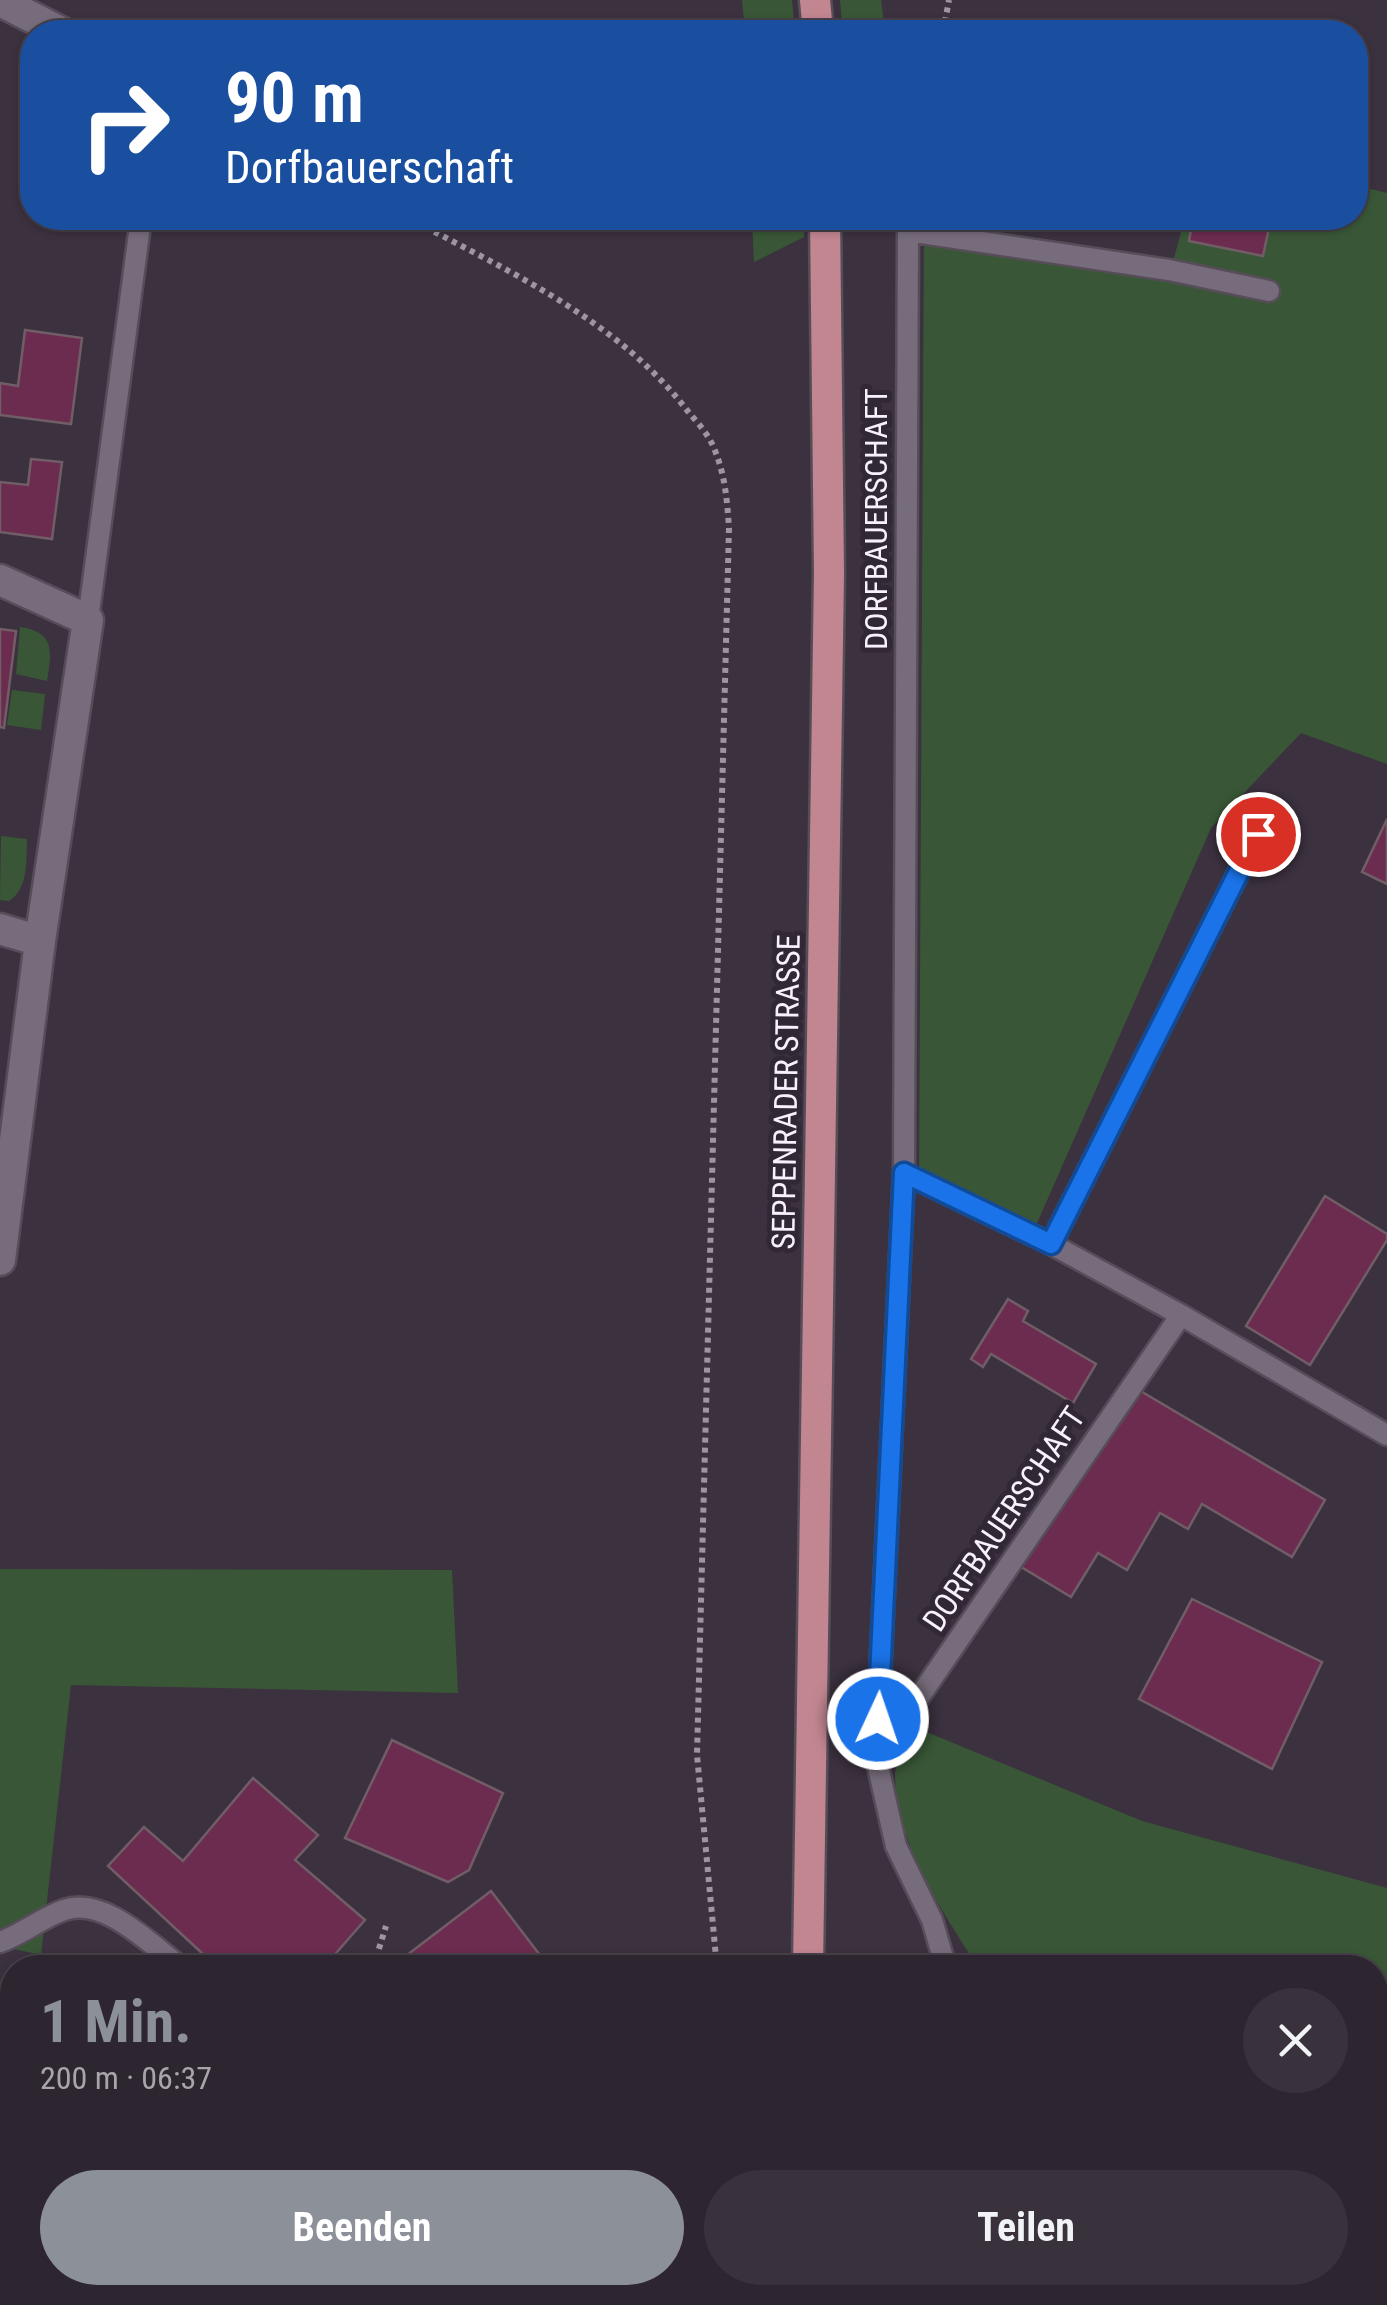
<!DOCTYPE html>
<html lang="de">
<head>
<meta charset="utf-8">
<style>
	body { margin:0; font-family:"Roboto Condensed",sans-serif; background:#39313b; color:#f1f3f6; height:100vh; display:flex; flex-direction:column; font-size:38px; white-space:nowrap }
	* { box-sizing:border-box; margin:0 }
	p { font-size:32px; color:#a7a5aa }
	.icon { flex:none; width:55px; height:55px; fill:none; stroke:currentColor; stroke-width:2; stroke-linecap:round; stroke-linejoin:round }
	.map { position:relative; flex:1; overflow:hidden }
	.sheet { position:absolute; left:0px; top:1955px; width:1388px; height:350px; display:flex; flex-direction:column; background:#2d252f; border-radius:40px 40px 0 0; box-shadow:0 2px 8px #0004,0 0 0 2px #48424b }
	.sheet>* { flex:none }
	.banner { position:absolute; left:20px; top:20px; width:1348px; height:210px; border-radius:40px; box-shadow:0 2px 8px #0004,0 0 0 2px #48424b; background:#1a4fa0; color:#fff; overflow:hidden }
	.pin { position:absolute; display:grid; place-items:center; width:85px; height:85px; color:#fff; margin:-42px; border:5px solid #fff; border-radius:50%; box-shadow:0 2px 10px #0007 }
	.me { position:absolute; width:110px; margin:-55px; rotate:3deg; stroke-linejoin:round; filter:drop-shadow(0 0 8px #0008) }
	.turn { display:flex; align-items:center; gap:35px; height:210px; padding:0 40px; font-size:45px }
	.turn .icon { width:130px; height:130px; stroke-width:2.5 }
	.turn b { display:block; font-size:70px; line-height:85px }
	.round { display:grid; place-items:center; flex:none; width:105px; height:105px; border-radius:52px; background:#39313b }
	.overview { display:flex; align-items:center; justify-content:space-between; height:170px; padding:0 40px }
	h1 { font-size:60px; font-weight:700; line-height:75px; color:#8c9099 }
	.primary-button { display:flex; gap:20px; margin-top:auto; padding:20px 40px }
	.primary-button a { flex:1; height:115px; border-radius:60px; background:#8c9099; color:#fff; font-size:40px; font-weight:700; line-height:115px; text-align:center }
	.primary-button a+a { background:#39313b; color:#f1f3f6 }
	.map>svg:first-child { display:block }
</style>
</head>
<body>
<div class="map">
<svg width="1387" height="2305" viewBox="0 0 1387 2305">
	<rect width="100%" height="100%" fill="#3c313f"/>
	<path fill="#395737" d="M742,0H792L795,32H745Z
		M840,0H881L885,32H843Z
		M1355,185L1387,193V764L1301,733L1211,828L1034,1230L919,1177L924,223L1172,265L1185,218H1355Z
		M752,218H804V237L754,262Z
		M20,627C55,632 52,651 47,681L16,674Z
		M12,690L45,694L41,730L7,725Z
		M1,836L27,839C26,860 29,888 9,901L0,900Z
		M0,1569L452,1570L458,1693L71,1685L41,1955L0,1946Z
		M912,1726L1142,1821L1387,1888V2224L1375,2240V1968L978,1967C942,1911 898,1847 895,1777C895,1762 907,1741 912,1726Z
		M583,2293H726V2305H577Z
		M886,2293V2292L1334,2293L1324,2305H887Z"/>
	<path fill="#6c2c4f" stroke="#705d66" stroke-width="2.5" d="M1193,218H1271L1263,256L1189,241Z
		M25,330L82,338L71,424L0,415V383L18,386Z
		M31,459L62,462L52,539L0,532V482L28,485Z
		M0,629L16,631L4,728L0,727Z
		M1387,819V884L1362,872Z
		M1325,1196L1387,1234V1240L1310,1365L1246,1326Z
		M1008,1299L1028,1311L1023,1321L1096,1364L1073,1403L991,1354L983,1367L971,1359Z
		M1127,1383L1325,1500L1292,1557L1202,1504L1188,1529L1160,1513L1127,1570L1098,1553L1071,1597L1018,1565Z
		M1192,1599L1322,1662L1272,1769L1139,1699Z
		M392,1740L503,1793L469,1870L448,1882L345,1838Z
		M253,1778L318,1835L295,1860L365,1920L323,1968H252L204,1955L108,1866L144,1827L183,1861Z
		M491,1891L549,1967L390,1968Z
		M87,2292H153L149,2305H82Z
		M285,2292H400L407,2295L403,2305H281Z"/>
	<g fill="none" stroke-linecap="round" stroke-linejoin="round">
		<g stroke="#564d59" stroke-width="25">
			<path id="lane" d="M88,620L141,218
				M904,1173L1051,1244L1181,1315L1387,1435
				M1051,1244L1258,834
				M878,1757L1181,1315
				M0,1942C23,1934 41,1918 64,1910C105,1896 151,1945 182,1968
				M946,1968L932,1920L896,1846L876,1758L904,1173L908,231L1169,270L1269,291
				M860,2292V2305"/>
		</g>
		<g stroke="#564d59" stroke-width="35">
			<path id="street" d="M0,1L61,32
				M0,580L88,620L40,941L0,1260
				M0,929L40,941"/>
		</g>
		<g stroke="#564d59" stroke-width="35">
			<path id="primary" d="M815,0L818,32
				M808,1968L829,573L825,218
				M813,2292V2305"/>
		</g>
		<path stroke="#9e95a1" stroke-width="6" stroke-dasharray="5 5" stroke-linecap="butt" d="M943,32L949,0
			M408,218C506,270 616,319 686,409C695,420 707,432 713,446C725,473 727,499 729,528L697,1755L717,1968
			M373,1968L386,1926
			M564,2305L570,2292
			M747,2305V2292"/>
		<use href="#lane" stroke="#776c7b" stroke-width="20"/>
		<use href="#street" stroke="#776c7b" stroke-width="30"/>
		<use href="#primary" stroke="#c28691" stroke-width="30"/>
	</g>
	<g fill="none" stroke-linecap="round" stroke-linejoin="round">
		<g stroke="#114b97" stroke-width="25">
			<path id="route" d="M878,1719L904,1173L1051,1244L1258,834"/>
		</g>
		<use href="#route" stroke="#1a73e8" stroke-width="18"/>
	</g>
	<g text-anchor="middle" stroke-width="10" stroke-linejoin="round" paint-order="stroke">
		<g font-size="32" fill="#f8f1fb" stroke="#312735">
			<text transform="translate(876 519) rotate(-90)" y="11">DORFBAUERSCHAFT</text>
			<text transform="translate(786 1092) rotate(-89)" y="11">SEPPENRADER STRASSE</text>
			<text transform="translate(1004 1519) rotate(-56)" y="11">DORFBAUERSCHAFT</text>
		</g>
	</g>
</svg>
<div class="pin" style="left:1258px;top:834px;background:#d93025"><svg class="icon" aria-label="arrive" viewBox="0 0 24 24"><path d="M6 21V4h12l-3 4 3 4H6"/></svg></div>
<svg class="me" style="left:878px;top:1719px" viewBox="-20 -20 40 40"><circle r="17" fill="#1a73e8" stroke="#fff" stroke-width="3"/><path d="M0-11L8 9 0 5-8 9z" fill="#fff"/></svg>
<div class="banner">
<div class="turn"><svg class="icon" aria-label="right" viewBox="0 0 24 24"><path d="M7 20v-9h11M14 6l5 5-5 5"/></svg><div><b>90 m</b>Dorfbauerschaft</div></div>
</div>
<section class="sheet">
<div class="overview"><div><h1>1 Min.</h1><p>200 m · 06:37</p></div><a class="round"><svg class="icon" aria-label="close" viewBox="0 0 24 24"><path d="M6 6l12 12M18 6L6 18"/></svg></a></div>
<div class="primary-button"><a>Beenden</a><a>Teilen</a></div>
</section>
</div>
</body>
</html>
